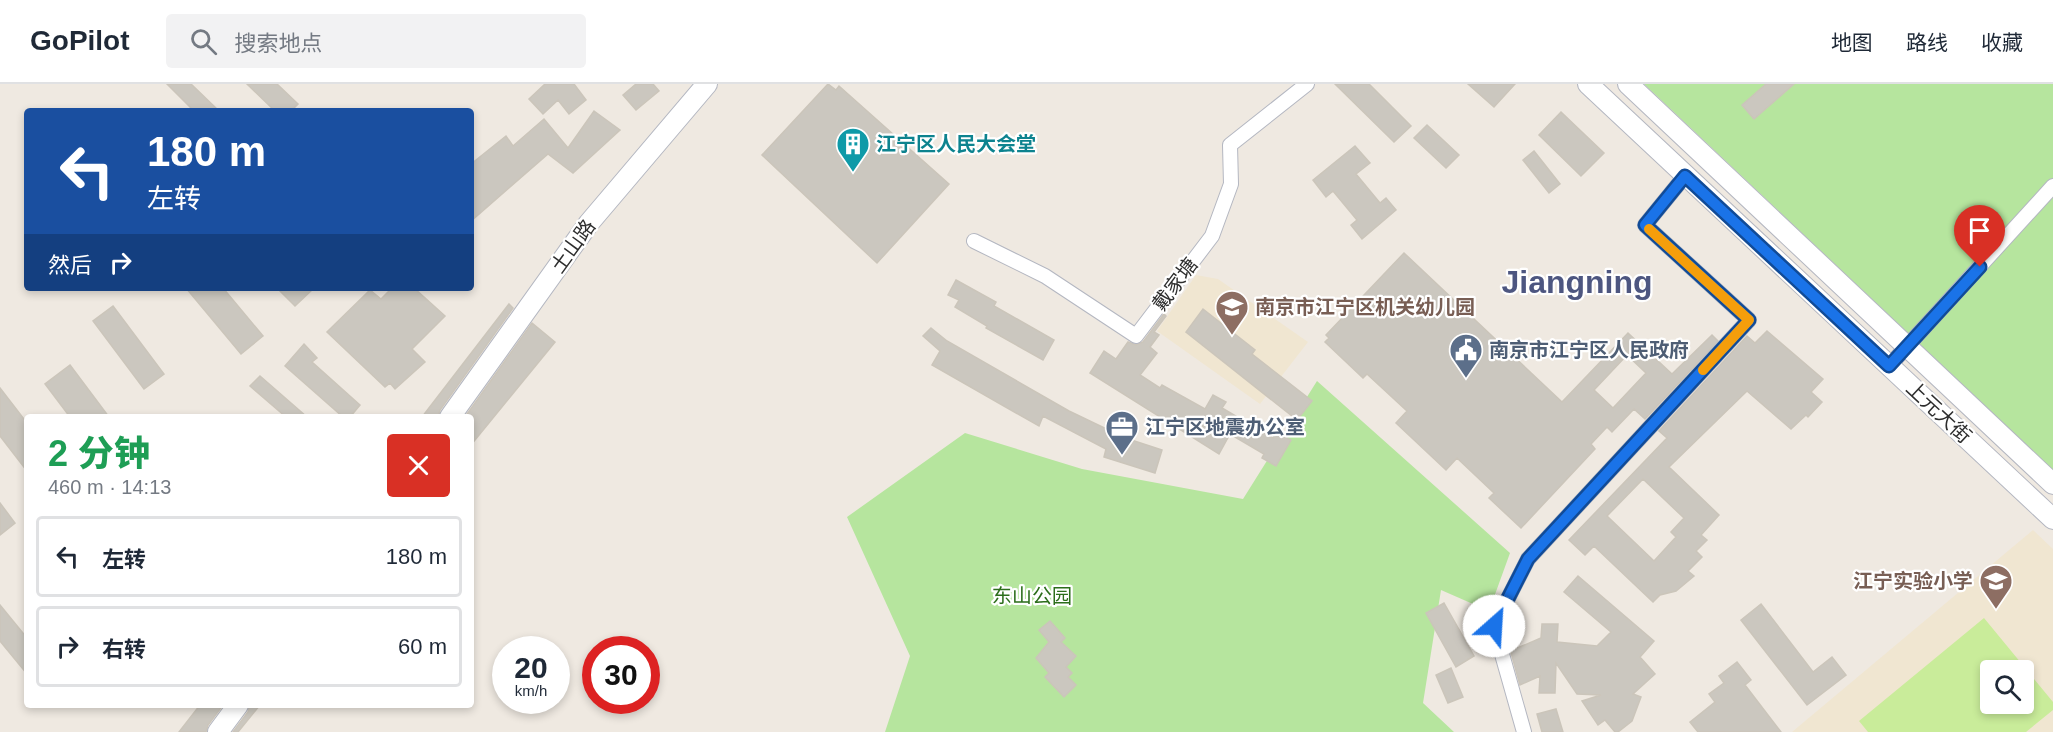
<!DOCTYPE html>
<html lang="zh">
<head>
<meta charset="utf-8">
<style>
	body { margin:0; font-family:Arial,"Noto Sans SC",sans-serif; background:#f2f2f3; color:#1f2937; height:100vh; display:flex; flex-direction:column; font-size:22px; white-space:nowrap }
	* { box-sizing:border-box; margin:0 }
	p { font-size:20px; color:#747a83 }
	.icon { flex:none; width:33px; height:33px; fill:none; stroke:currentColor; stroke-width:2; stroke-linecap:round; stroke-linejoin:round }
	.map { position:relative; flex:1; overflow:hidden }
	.side { position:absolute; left:24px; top:330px; width:450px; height:294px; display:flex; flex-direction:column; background:#fff; border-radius:6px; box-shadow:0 3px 9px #0003 }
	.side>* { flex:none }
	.guide { position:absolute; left:24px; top:24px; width:450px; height:183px; border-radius:6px; box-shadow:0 3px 9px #0003; background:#1a4fa0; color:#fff; overflow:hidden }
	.buttons { position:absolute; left:1980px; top:576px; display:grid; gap:12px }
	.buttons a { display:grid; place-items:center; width:54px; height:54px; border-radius:6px; background:#fff; box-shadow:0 3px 9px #0003; font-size:30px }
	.speed { position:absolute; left:492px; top:552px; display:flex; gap:12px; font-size:30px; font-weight:700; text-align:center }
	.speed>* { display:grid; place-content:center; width:78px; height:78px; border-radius:50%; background:#fff; box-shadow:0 3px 9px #0003; line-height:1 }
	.speed small { font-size:15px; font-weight:400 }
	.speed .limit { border:9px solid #d22; background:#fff; color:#111 }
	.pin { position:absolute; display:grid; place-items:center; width:51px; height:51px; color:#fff; margin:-62px -26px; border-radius:50% 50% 50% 0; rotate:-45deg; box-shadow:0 0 6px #0007 }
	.pin .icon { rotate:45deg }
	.me { position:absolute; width:66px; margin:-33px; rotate:26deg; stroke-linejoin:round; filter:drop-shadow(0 0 4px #0008) }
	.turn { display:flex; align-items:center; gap:21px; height:126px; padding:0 24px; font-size:27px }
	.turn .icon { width:78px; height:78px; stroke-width:2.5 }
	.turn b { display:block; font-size:42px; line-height:51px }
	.then { display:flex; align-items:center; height:57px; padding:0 24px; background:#0003; gap:12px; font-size:22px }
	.round { display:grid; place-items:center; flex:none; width:63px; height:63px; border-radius:6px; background:#f2f2f3 }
	.head { display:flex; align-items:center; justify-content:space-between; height:102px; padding:0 24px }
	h1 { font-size:36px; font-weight:800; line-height:45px; color:#1e9e55 }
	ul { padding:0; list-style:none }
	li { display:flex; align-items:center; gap:18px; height:81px; margin:0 12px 9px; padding:0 12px; border:3px solid #e0e1e3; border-radius:6px }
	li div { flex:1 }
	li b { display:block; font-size:22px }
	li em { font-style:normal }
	header { display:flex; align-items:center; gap:36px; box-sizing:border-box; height:84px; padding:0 30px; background:#fff; border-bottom:2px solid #e0e1e3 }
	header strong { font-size:28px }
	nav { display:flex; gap:33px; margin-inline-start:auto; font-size:21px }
	.search { width:420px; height:54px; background:#f2f2f3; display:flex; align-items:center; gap:15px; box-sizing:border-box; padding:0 21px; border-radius:6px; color:#747a83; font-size:22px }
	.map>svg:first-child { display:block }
</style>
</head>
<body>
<header>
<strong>GoPilot</strong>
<div class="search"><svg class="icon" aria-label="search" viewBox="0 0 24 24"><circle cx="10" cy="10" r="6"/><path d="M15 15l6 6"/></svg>搜索地点</div>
<nav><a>地图</a><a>路线</a><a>收藏</a></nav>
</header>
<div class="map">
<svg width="2053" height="648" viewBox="0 0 2053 648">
	<rect width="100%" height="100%" fill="#efe9e1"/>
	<path fill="#f0e6d1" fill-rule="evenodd" d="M1196,191L1218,195L1308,258L1260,320L1157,247Z
		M2033,446L2053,465V648H1792ZM1990,586H2024V620H1990Z"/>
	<path fill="#b6e59e" d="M1644,0H2053V386Z
		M1317,297L1510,469L1489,527L1441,506L1423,619L1454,648H885L910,572L847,433L965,349L1082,385L1243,415Z"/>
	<path fill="#c9ec9a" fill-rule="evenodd" d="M1984,534L2053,618V626L2026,648H1868L1859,637ZM1990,586H2024V620H1990Z"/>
	<path fill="#cbc7bf" stroke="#cbc5ba" stroke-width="1.5" fill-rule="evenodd" d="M167,0H191L219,27H194Z
		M247,0H277L298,20L291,27H275Z
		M545,0H574L586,16L569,30L558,16L543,30L529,15Z
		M636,0H653L659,7L636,26L623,11Z
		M828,0L836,6L839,2L949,100L877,179L762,71Z
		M1335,0H1369L1411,42L1394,58Z
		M1468,0H1515L1494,23Z
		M1766,0H1794L1754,35L1742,21Z
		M594,27L620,46L573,89L548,70L471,137V80L506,52L513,62L544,35L568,64Z
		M1561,28L1604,69L1581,92L1539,51Z
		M1427,41L1459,71L1446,84L1414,54Z
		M1355,62L1370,79L1356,90L1380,119L1386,114L1396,126L1362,155L1351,141L1357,136L1333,107L1326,113L1313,96Z
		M1534,67L1560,100L1549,109L1523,76Z
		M1404,169L1562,318L1628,249L1672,290L1712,251L1718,257L1645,335L1634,325L1612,348L1607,343L1591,360L1595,365L1521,444L1489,414L1494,409L1457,374L1446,386L1396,339L1407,327L1367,290L1363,294L1325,258L1329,254L1326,251ZM1627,271L1646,289L1613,324L1594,306Z
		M956,196L996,218L994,222L1054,256L1043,276L986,244L987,242L955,223L959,216L948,211Z
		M186,204H223L263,252L241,270Z
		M277,204H314L295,222Z
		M392,204H414L445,232L412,265L425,278L395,305L390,299L385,303L327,248L370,206L381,215Z
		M509,220L513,224L440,326L438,333H422Z
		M113,222L164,290L144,305L93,237Z
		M1203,225L1255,266L1252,270L1312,317L1297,336L1186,248Z
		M1164,230L1166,232L1154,248L1159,251L1150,263L1157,269L1140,291L1160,304L1162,301L1205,325L1213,311L1226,318L1222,324L1273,354L1276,348L1291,356L1276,382L1262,374L1264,370L1230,350L1219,370L1090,289L1104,267L1116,275L1128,258L1136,261L1143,258Z
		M532,239L555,258L471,361V333H465Z
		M931,244L947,257L1069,327L1111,347L1110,349L1162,366L1155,389L1104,373L1106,365L1043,332L1039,342L932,281L940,267L923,252Z
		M1767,247L1823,295L1811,308L1822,318L1808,333L1806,331L1791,345L1747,307L1669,383L1719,431L1701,451L1707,456L1696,467L1702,473L1688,487L1694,492L1676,507L1660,511L1653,518L1594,462L1585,471L1569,456L1667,354L1659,347L1747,252L1755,259ZM1643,395L1684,434L1671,448L1676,453L1654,477L1607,432Z
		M304,260L317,274L312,278L360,321L350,333H343L285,282Z
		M70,281L109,333H70L45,300Z
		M260,292L307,333H286L250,302Z
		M0,304L27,339V387L0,352Z
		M0,419L15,439L0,451Z
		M1578,492L1654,557L1640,573L1655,590L1633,610L1641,613L1632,637L1618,648H1615L1605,636L1598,641L1582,617L1601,611L1577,610L1556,579L1555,609H1539L1540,592L1520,601L1504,543L1505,541L1515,565L1541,554L1542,540H1558L1557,558L1597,562L1611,548L1564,508Z
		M1444,519L1474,572L1456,583L1426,529Z
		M1761,520L1813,588L1832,573L1846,591L1807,621L1741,536Z
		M0,521L27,554V590L0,557Z
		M1050,537L1065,554L1061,558L1076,572L1066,583L1072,589L1068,593L1076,601L1064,613L1045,593L1049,589L1036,574L1049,558L1039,546Z
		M1737,578L1751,596L1745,601L1781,648H1698L1690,638L1715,618L1709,610L1724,599L1719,592Z
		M1451,584L1463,613L1448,619L1436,591Z
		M200,621H223L208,641L206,648H179Z
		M250,621H260L238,648H233L248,628Z
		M1556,625L1563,648H1542L1537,630Z"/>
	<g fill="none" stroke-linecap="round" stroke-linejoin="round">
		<g stroke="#b4b7c1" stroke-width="16">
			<path id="street" d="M974,157L1045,192L1136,252L1212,152L1231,100L1230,61L1307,0
				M1889,282L2053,102
				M1524,648L1494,542L1528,475L1749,236L1645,141L1685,92"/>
		</g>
		<g stroke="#b4b7c1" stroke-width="22">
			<path id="secondary" d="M1588,0L2053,435
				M1628,0L2053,400
				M450,333L589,139L707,0
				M218,648L238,621"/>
		</g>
		<use href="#street" stroke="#fff" stroke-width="14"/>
		<use href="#secondary" stroke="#fff" stroke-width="20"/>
	</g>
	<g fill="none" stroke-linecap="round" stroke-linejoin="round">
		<g stroke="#114b97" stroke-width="15">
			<path id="route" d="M1494,542L1528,475L1749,236L1645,141L1685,92L1889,282L1980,183"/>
		</g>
		<use href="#route" stroke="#1a73e8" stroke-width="10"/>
		<path stroke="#f59e0b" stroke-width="10" d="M1649,145L1749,236L1703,286"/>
	</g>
	<defs>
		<g id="building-pin" transform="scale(1.725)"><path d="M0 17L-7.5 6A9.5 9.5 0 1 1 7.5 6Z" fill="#0f9aa8" stroke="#fff"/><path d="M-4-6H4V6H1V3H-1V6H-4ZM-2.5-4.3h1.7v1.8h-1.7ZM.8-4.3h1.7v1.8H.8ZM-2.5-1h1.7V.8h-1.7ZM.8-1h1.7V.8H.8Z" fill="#fff"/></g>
		<g id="school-pin" transform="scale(1.725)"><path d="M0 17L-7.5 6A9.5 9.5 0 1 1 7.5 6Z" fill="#8d6e63" stroke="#fff"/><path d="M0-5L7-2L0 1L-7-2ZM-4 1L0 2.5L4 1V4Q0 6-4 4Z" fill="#fff"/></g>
		<g id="civic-pin" transform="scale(1.725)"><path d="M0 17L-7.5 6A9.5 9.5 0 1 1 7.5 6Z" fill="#5c6f8a" stroke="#fff"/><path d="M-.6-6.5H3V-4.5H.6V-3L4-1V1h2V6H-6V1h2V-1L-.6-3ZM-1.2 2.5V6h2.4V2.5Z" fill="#fff"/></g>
		<g id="office-pin" transform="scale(1.725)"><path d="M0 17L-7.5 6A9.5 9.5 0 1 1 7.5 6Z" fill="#5c6f8a" stroke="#fff"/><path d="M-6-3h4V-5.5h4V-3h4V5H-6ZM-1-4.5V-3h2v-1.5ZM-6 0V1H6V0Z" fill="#fff"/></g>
	</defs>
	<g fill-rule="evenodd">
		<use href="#building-pin" x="853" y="60"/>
		<use href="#school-pin" x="1232" y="223"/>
		<use href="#civic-pin" x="1466" y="266"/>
		<use href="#office-pin" x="1122" y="343"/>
		<use href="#school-pin" x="1996" y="497"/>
	</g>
	<g text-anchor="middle" stroke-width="4.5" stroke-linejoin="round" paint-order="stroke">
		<g font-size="20" font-weight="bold" fill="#0d838f" stroke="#fff" text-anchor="start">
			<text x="876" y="67">江宁区人民大会堂</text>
		</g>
		<g font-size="20" fill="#2e2e2e" stroke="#fff">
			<text transform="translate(573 162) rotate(-54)" y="7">土山路</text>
			<text transform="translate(1175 200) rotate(-53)" y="7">戴家塘</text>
			<text transform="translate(1939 328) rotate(43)" y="7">上元大街</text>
		</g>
		<g font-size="20" font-weight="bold" fill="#785e54" stroke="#fff" text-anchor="start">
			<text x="1255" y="230">南京市江宁区机关幼儿园</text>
			<text x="1973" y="504" text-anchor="end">江宁实验小学</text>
		</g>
		<g font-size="20" font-weight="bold" fill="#4e5e75" stroke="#fff" text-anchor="start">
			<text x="1489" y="273">南京市江宁区人民政府</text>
			<text x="1145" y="350">江宁区地震办公室</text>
		</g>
		<g font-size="20" fill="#2c6e1b" stroke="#fff">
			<text x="1032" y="519">东山公园</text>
		</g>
		<g font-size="32" font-weight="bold" fill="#4d5680" stroke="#fff">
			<text x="1577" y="209">Jiangning</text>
		</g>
	</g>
</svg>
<div class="buttons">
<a><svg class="icon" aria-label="search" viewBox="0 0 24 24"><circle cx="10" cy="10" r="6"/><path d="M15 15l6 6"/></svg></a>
</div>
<div class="speed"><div>20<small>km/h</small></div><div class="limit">30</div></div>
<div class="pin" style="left:1980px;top:183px;background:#d93025"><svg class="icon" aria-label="arrive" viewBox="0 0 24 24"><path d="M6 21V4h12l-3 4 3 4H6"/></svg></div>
<svg class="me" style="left:1494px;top:542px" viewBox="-20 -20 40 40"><circle r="19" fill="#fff"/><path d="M0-13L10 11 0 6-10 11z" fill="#1a73e8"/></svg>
<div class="guide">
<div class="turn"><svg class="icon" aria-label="left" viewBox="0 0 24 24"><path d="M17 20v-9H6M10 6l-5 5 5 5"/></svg><div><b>180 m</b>左转</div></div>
<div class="then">然后<svg class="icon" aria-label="right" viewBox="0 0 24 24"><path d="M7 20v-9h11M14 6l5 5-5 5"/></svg></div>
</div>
<section class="side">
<div class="head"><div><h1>2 分钟</h1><p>460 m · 14:13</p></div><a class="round" style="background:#d93025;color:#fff"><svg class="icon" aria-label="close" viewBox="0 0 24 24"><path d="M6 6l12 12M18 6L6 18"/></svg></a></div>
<ul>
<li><svg class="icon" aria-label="left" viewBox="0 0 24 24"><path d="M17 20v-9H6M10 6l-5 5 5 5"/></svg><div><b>左转</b></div><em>180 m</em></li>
<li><svg class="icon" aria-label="right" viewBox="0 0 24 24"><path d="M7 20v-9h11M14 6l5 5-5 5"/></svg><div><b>右转</b></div><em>60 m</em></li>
</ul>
</section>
</div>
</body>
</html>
